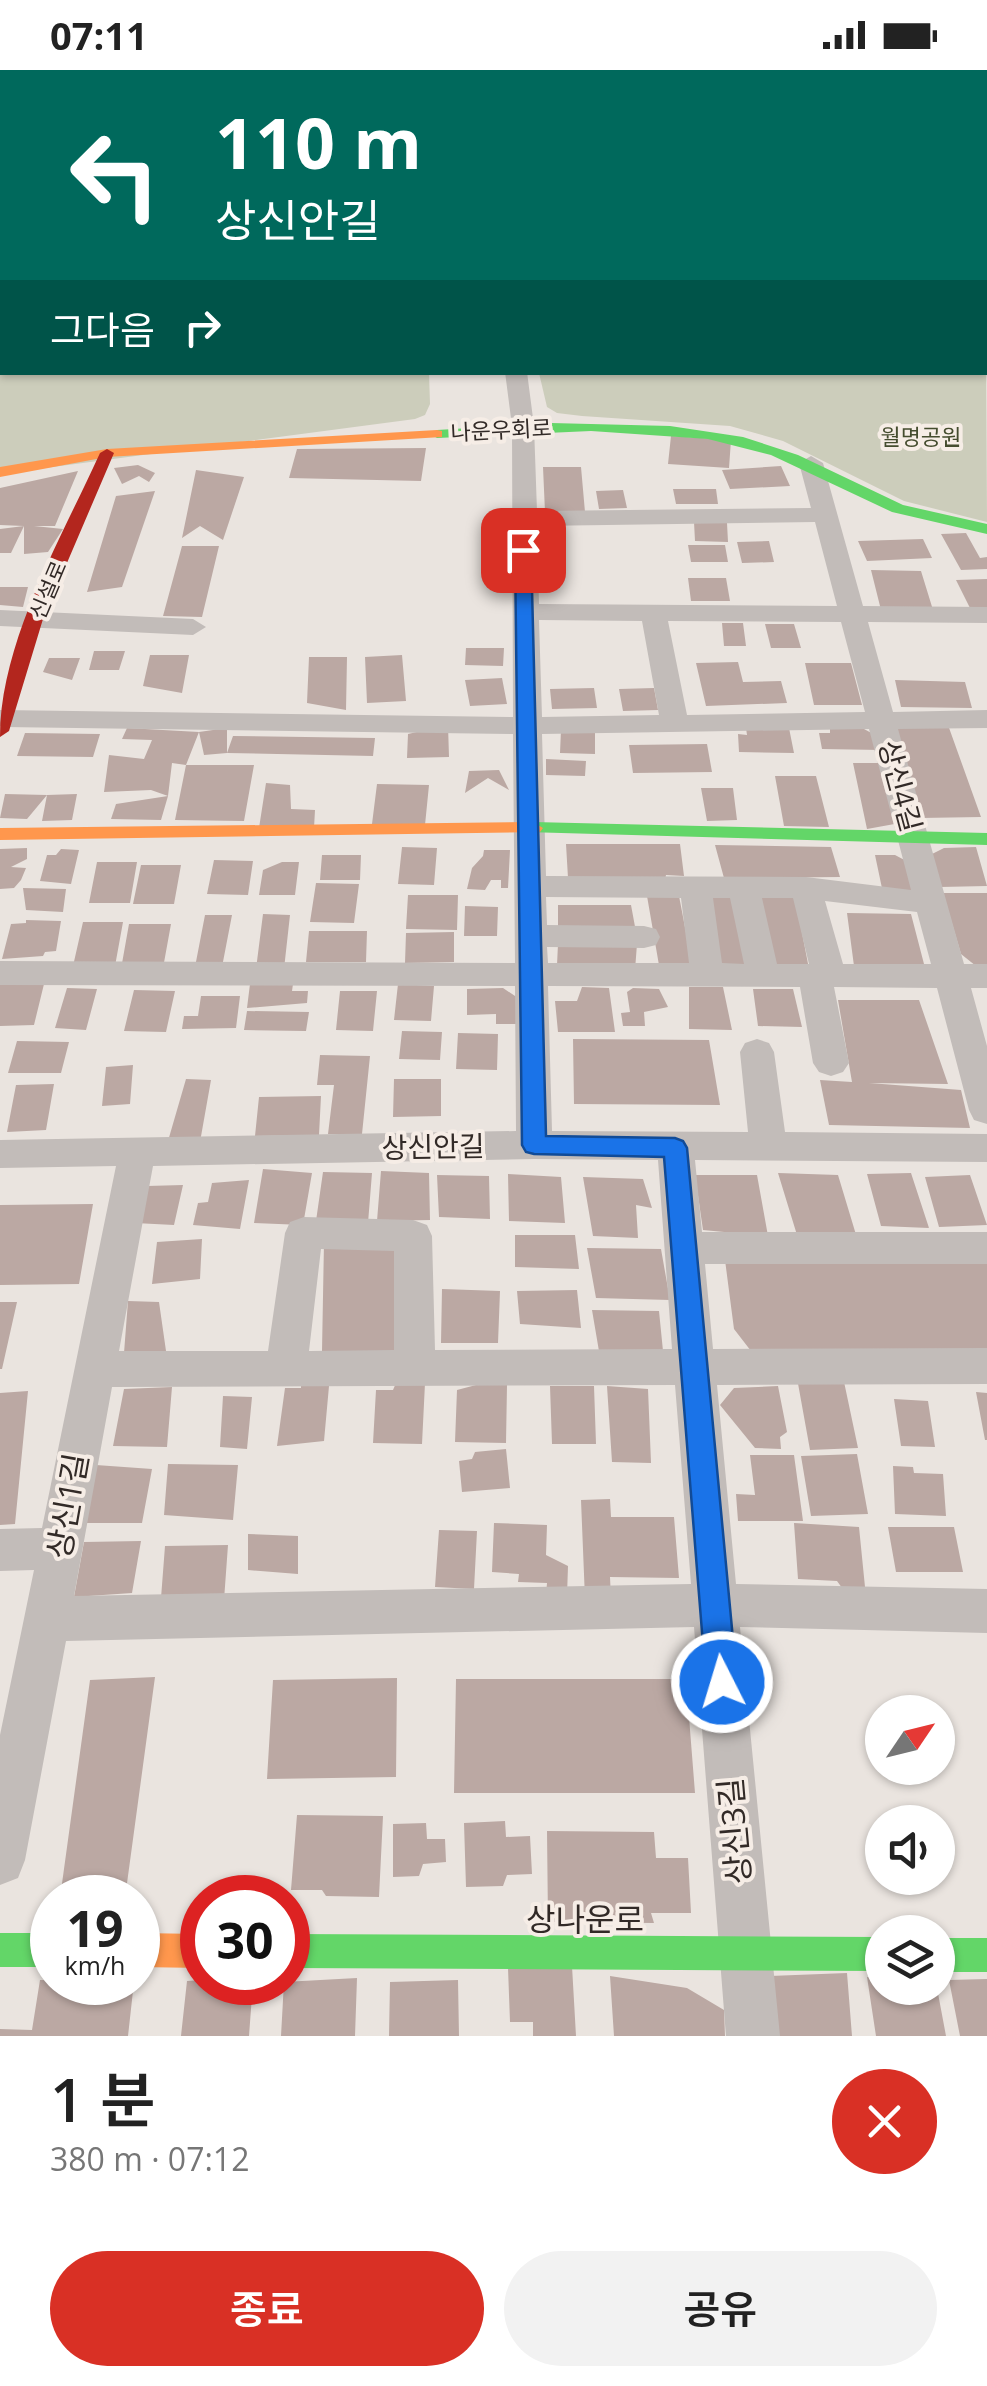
<!DOCTYPE html>
<html lang="ko">
<head>
<meta charset="utf-8">
<style>
	body { margin:0; font-family:"Open Sans","Noto Sans KR",sans-serif; background:#f2f2f2; color:#222; height:100vh; display:flex; flex-direction:column; font-size:38px; white-space:nowrap }
	* { box-sizing:border-box; margin:0 }
	p { font-size:32px; color:#767676 }
	.icon { flex:none; width:55px; height:55px; fill:none; stroke:currentColor; stroke-width:2; stroke-linecap:round; stroke-linejoin:round }
	.map { position:relative; height:1966px; overflow:hidden }
	.sheet { display:flex; flex-direction:column; background:#fff; flex:1 }
	.sheet>* { flex:none }
	.guide { position:absolute; left:0px; top:0px; width:988px; height:305px; box-shadow:0 2px 8px #0004; background:#00695c; color:#fff; overflow:hidden }
	.needle { width:65px; rotate:55deg }
	.tools { position:absolute; left:865px; top:1625px; display:grid; gap:20px }
	.tools a { display:grid; place-items:center; width:90px; height:90px; border-radius:50%; background:#fff; box-shadow:0 2px 8px #0004; font-size:50px }
	.speed { position:absolute; left:30px; top:1805px; display:flex; gap:20px; font-size:50px; font-weight:700; text-align:center }
	.speed>* { display:grid; place-content:center; width:130px; height:130px; border-radius:50%; background:#fff; box-shadow:0 2px 8px #0004; line-height:1 }
	.speed small { font-size:25px; font-weight:400 }
	.speed .limit { border:15px solid #d22; background:#fff; color:#111 }
	.pin { position:absolute; display:grid; place-items:center; width:85px; height:85px; color:#fff; margin:-42px; border-radius:20px; box-shadow:0 5px 15px #0006 }
	.me { position:absolute; width:110px; margin:-55px; rotate:355deg; stroke-linejoin:round; filter:drop-shadow(0 0 8px #0008) }
	.turn { display:flex; align-items:center; gap:35px; height:210px; padding:0 50px; font-size:45px }
	.turn .icon { width:130px; height:130px; stroke-width:2.5 }
	.turn b { display:block; font-size:70px; line-height:85px }
	.then { display:flex; align-items:center; height:95px; padding:0 50px; background:#0003; gap:20px; font-size:38px }
	.round { display:grid; place-items:center; flex:none; width:105px; height:105px; border-radius:52px; background:#f2f2f2 }
	.headline { display:flex; align-items:center; justify-content:space-between; height:170px; padding:0 50px }
	h1 { font-size:60px; font-weight:600; line-height:75px }
	.action { display:flex; gap:20px; margin-top:auto; padding:20px 50px }
	.action a { flex:1; height:115px; border-radius:60px; background:#d93025; color:#fff; font-size:40px; font-weight:600; line-height:115px; text-align:center }
	.action a+a { background:#f2f2f2; color:#222 }
	.status { display:flex; justify-content:space-between; align-items:center; height:70px; padding:0 50px; background:#fff; direction:ltr }
	.status svg { height:28px; fill:currentColor }
	.map>svg:first-child { display:block }
</style>
</head>
<body>
<div class="status"><b>07:11</b><svg viewBox="0 0 49 12"><path d="M0 12V9h3v3zM5 12V6h3v6zM10 12V3h3v9zM15 12V0h3v12zM26 1h20v11H26zM47 4h2v5h-2z"/></svg></div>
<div class="map">
<svg width="987" height="1966" viewBox="0 0 987 1966">
	<rect width="100%" height="100%" fill="#eae4df"/>
	<path fill="#cccdbb" d="M0,0H987V18L985,2H2V302L429,303L430,334L425,345L415,349L0,404Z
		M985,122L987,452L904,431L783,371L730,356L582,346L557,343L547,337L539,303L985,302Z"/>
	<path fill="#bba8a3" d="M671,366L731,370L729,398L668,394Z
		M426,378L421,411L289,408L297,379Z
		M138,395L155,403L149,412L139,406L122,414L114,398Z
		M781,396L790,416L730,419L722,400Z
		M543,397H581L585,442H545Z
		M196,400L244,407L223,470L200,456L182,468Z
		M78,401L55,456H34L63,459L48,482L24,484V456L0,455V418Z
		M673,419H716L718,434H676Z
		M623,420L627,438L599,439L596,421Z
		M155,421L122,517L87,522L116,426Z
		M694,452L727,453L728,472L695,471Z
		M24,456L11,483H0V459Z
		M966,463L980,488L987,487V499L961,500L941,464Z
		M923,469L932,488L867,491L858,471Z
		M769,471L774,492L742,493L737,472Z
		M688,475H725L728,492H691Z
		M182,476H219L202,547L163,546Z
		M871,500L921,501L933,540H881Z
		M688,508H726L730,531H691Z
		M987,509V537L970,538L956,510Z
		M0,517H28L23,537L0,535Z
		M722,553H743L746,576H724Z
		M765,554H794L801,578H771Z
		M466,578H504L503,596L465,595Z
		M94,581H125L119,600H89Z
		M150,585H189L182,623L143,616Z
		M402,585L406,631L367,633L365,587Z
		M309,587H347L346,640L307,633Z
		M49,588H80L72,610L43,602Z
		M738,592L743,612L781,611L787,633L706,636L696,593Z
		M805,593H851L862,635H814Z
		M502,608L507,634L470,636L465,610Z
		M895,610L965,612L972,638L901,637Z
		M594,618L597,638L552,639L550,619Z
		M654,618L658,640L623,641L619,619Z
		M448,655L449,687L407,688L408,664Z
		M948,655L981,747L920,748L891,656Z
		M127,658L199,662L186,695L172,693L168,726L151,720L104,722L109,685L144,689L152,670L122,669Z
		M227,658V683L204,685L199,662Z
		M746,658H789L794,683L739,682L738,664L747,665Z
		M830,658L864,659L877,666L881,680L822,679L819,663H830Z
		M561,660L595,661V684L560,683Z
		M25,663L100,664L93,687L17,686Z
		M233,666L375,668L373,686L227,683Z
		M707,674L712,702L633,703L629,675Z
		M546,689L586,691L585,706L546,705Z
		M853,693H882L900,753L867,759Z
		M186,695H254L244,751L175,750Z
		M499,700L509,720L488,708L465,723L469,701Z
		M775,706H816L829,757L784,756Z
		M266,713L290,715L291,739L315,740L314,758H259Z
		M377,714L429,715L425,755L372,754Z
		M701,718H733L737,750L707,751Z
		M5,724L47,725L27,749L0,748Z
		M77,724L72,750L42,751L47,725Z
		M168,726L161,750L111,749L116,734Z
		M566,774H680L684,806L666,805L665,810L568,808Z
		M715,775L831,777L840,807L724,808Z
		M402,777L437,778L434,815L398,814Z
		M976,777L987,816L940,817L930,785L944,778Z
		M27,778V789L11,797L26,798L21,810L14,818L0,819V779Z
		M61,779L79,780L71,814L40,811L47,785H56Z
		M484,780H510L508,818H501V810H491L485,820L467,819L472,798L483,786Z
		M322,785H361L360,810H320Z
		M875,785H895L912,794L917,821L883,823Z
		M214,790L253,791L248,825L207,824Z
		M97,792H137L130,833H89Z
		M282,792H299L295,825H259L263,800Z
		M141,795H181L174,834H133Z
		M316,813L359,814L354,853L310,852Z
		M23,818L66,819L63,842L26,840Z
		M757,820L794,821L809,899L773,901Z
		M943,823H987V896H976L961,884Z
		M408,825H458L457,860L406,859Z
		M647,826H679L693,899L660,901Z
		M708,827H738L750,898L715,900Z
		M558,835H631L636,862L558,861Z
		M465,836L498,837L497,866H464Z
		M847,843L911,844L924,894L854,896Z
		M263,844L290,845L284,899H256Z
		M205,845H232L222,897H195Z
		M26,850L61,851L56,881L45,882L43,886L2,889L11,854L26,853Z
		M83,852H123L115,896H73Z
		M129,854H171L163,898L121,899Z
		M309,861H367L366,892H306Z
		M454,862V892L405,893L406,863Z
		M558,874H637L635,900L557,895Z
		M0,914H44L34,955L0,956Z
		M250,914H293L292,921H308L307,933L247,938Z
		M398,914L434,916L431,951L394,950Z
		M582,917L609,918L615,962H558L555,931H577Z
		M689,917H723L732,960L689,959Z
		M67,918L97,919L86,960L55,958Z
		M503,918L518,928L519,954H496V944L467,945V919Z
		M633,918L659,919L668,937L644,942L645,956H623L621,943L630,942L627,922Z
		M753,919H793L802,957L758,956Z
		M134,920L175,921L166,962L124,961Z
		M340,921H377L373,961L336,960Z
		M201,926H240L236,958L182,959L184,946H198Z
		M838,930H919L948,1014L869,1013L961,1020L970,1058L829,1055L820,1010L852,1012Z
		M247,941L309,942L306,961L244,960Z
		M402,961L442,962L440,990L399,989Z
		M458,963L498,964L497,1000L456,999Z
		M573,969L709,970L720,1035L574,1034Z
		M17,971L69,972L61,1003H8Z
		M320,985L370,986L362,1064H328L334,1015H317Z
		M133,995L130,1034L102,1036L106,997Z
		M186,1009L211,1010L200,1072L168,1071Z
		M394,1009H441V1046L393,1047Z
		M54,1014L46,1060L7,1062L16,1015Z
		M321,1026L319,1065L255,1066L259,1027Z
		M263,1099L312,1103L303,1155L254,1153Z
		M381,1101L429,1103L430,1150L377,1151Z
		M323,1102L372,1103L368,1153L316,1151Z
		M778,1103L838,1105L857,1168L797,1165Z
		M911,1103L929,1158L881,1156L867,1104Z
		M508,1104L561,1107L565,1153L509,1151Z
		M437,1105L489,1106L490,1149L439,1147Z
		M695,1105H757L768,1166L703,1160Z
		M970,1105L987,1155L939,1157L925,1107Z
		M583,1107L643,1109L652,1138L636,1135L638,1168L593,1166Z
		M249,1110L240,1159L193,1155L198,1133L208,1132L212,1113Z
		M183,1115L174,1155L135,1153L147,1116Z
		M93,1134L79,1214L0,1215V1135Z
		M515,1165H575L579,1199L515,1197Z
		M202,1169L200,1209L152,1214L157,1172Z
		M324,1172H401L397,1284L322,1281Z
		M587,1178L661,1179L670,1230L596,1228Z
		M987,1189V1280L751,1281L734,1259L725,1190Z
		M442,1219L500,1221L498,1273H441Z
		M577,1220L581,1258L520,1254L517,1221Z
		M128,1231L159,1232L166,1281L124,1283Z
		M0,1232H17L2,1299H0Z
		M592,1240L659,1241L664,1291L601,1293Z
		M843,1307L858,1378L810,1380L797,1308Z
		M396,1313H425L422,1374L373,1373L376,1320H393Z
		M301,1314L329,1316L324,1371L277,1376L285,1318H301Z
		M476,1315H507L506,1373L455,1372L457,1320Z
		M550,1316H594L596,1374H552Z
		M607,1316L648,1319L651,1393L612,1392Z
		M778,1316L787,1362L780,1367L781,1379L755,1378L720,1335L734,1318Z
		M172,1317L167,1377L113,1376L124,1319Z
		M28,1321L15,1454L0,1455V1323Z
		M976,1322L987,1323V1370H985Z
		M223,1326L252,1327L247,1379L220,1377Z
		M894,1329L928,1331L935,1377L901,1376Z
		M506,1379L510,1418L462,1422L459,1391L472,1389L475,1382Z
		M857,1384L868,1444L811,1446L801,1386Z
		M750,1385H794L803,1451H738L736,1424L755,1425Z
		M168,1394L238,1395L233,1450L164,1445Z
		M96,1395L152,1399L142,1453H84Z
		M893,1396L913,1397L914,1403L943,1404L946,1446L895,1444Z
		M610,1429L611,1447H674L679,1508L610,1507L611,1529H585L581,1430Z
		M494,1453L547,1455L546,1485L568,1496L567,1526L546,1525L547,1513L518,1512L519,1504L492,1502Z
		M794,1453L859,1457L865,1517L845,1522L837,1511L798,1509Z
		M888,1457H954L963,1502H896Z
		M439,1460L477,1461L474,1519L435,1517Z
		M248,1464L298,1466V1504L248,1500Z
		M141,1471L132,1523L74,1527L84,1472Z
		M228,1475L224,1530L161,1528L165,1476Z
		M155,1607L125,1828H60L90,1610Z
		M397,1608L396,1707L267,1709L273,1610Z
		M456,1609H686L695,1723H454Z
		M297,1745L383,1746L379,1827L326,1826L322,1820H291Z
		M505,1751L506,1767L530,1766L532,1804L507,1805L503,1816L466,1817L464,1753Z
		M426,1753L427,1769H445L446,1792L423,1794L419,1806L393,1807V1754Z
		M547,1761L654,1762L656,1788H688L691,1843H651L654,1853L548,1852Z
		M572,1896L576,1966H533V1952H510L508,1898Z
		M847,1903L852,1966H777L770,1906Z
		M610,1906L687,1918L724,1940L725,1966H614Z
		M867,1907H882V1918H937L946,1966H876Z
		M357,1908L355,1966H281L284,1912Z
		M987,1909V1966H960L949,1910Z
		M40,1910L134,1912L128,1966H0V1959L32,1960Z
		M202,1910L253,1912L249,1966H181L187,1911Z
		M458,1910L459,1966H389L390,1912Z"/>
	<g fill="none" stroke-linecap="round" stroke-linejoin="round">
		<path fill="#c2bcb9" fill-rule="evenodd" d="M505,302H527L534,356L537,441L811,438L799,393L811,386L823,393L863,536L987,537V553L868,552L893,642L987,640V658L898,659L964,894H987V918H971L987,976V1054L974,1050L969,1040L937,918L834,917L849,993L843,1002L831,1006L819,1002L813,993L800,917L548,916L552,1061L748,1062L740,982L745,973L757,969L769,973L774,982L785,1062L987,1064V1092L695,1090L702,1162H987V1194H705L713,1279L987,1278V1314L717,1315L736,1514L987,1519V1563L740,1557L780,1966H726L694,1557L66,1571L25,1790L18,1808L0,1815V1665L34,1500L0,1501V1459L42,1458L116,1096L0,1098V1070L516,1061L515,916L0,915V891L515,893L513,664L4,657L0,656V640L513,647L512,356ZM815,452L837,536L539,534L537,456ZM539,550L642,551L659,645L542,647ZM668,551L841,552L865,642L687,645ZM869,659L911,820L806,807L546,806L542,664ZM546,827L681,828L689,893H548L547,877L644,878L656,875L660,867L656,859L644,856L547,855ZM713,828H730L744,894L722,893ZM762,828H793L809,894H777ZM825,831L917,842L931,894H843ZM534,1089L658,1090L672,1279L435,1280L432,1166L427,1155L413,1150L304,1147L290,1152L285,1163L268,1281H119L153,1096ZM321,1179L394,1181V1280L309,1281ZM675,1315L691,1514L74,1526L112,1317Z
			M0,540L193,549L206,557L193,565L0,556Z"/>
		<path fill="#63d668" fill-rule="evenodd" d="M551,353L670,356L743,367L798,385L903,435L987,454V464L892,442L771,385L708,369L591,361L437,368L430,364L437,360Z
			M533,752L987,763V775L526,762L523,758Z
			M0,1863H52V1897H0Z
			M288,1864L882,1867V1901L288,1898Z
			M938,1868H987V1902H938Z"/>
		<path fill="#ff974d" fill-rule="evenodd" d="M437,360L442,361V367L107,387L0,407V397L107,379Z
			M533,752L543,758L540,762L0,770V758Z
			M138,1863L202,1864V1898L138,1897Z"/>
		<path fill="#b3261e" fill-rule="evenodd" d="M107,379L114,383L43,549L9,661L0,667C0,572 61,469 100,383Z"/>
	</g>
	<path fill="#1a73e8" stroke="#114b97" stroke-width="2.5" d="M523,475L531,480L546,1066L675,1068L683,1071L687,1078L737,1612L733,1623L722,1627L711,1623L706,1612L664,1087L534,1084L526,1082L522,1075L515,480Z"/>
	<g text-anchor="middle" stroke-width="8" stroke-linejoin="round" paint-order="stroke">
		<g font-size="22" fill="#322a27" stroke="#f6ede6">
			<text transform="translate(501 360) rotate(-3)" y="8">나운우회로</text>
			<text transform="translate(48 520) rotate(-67)" y="8">신설로</text>
		</g>
		<g font-size="22" fill="#454d2f" stroke="#f6ede6">
			<text x="921" y="375">월명공원</text>
		</g>
		<g font-size="28" fill="#322a27" stroke="#f6ede6">
			<text transform="translate(900 716) rotate(75)" y="10">상신4길</text>
			<text transform="translate(433 1077) rotate(-1)" y="10">상신안길</text>
		</g>
		<g font-size="32" fill="#322a27" stroke="#f6ede6">
			<text transform="translate(68 1436) rotate(-80)" y="11">상신1길</text>
			<text transform="translate(735 1761) rotate(-95)" y="11">상신3길</text>
			<text x="585" y="1861">상나운로</text>
		</g>
	</g>
</svg>
<div class="tools">
<a><svg class="needle" viewBox="-14 -14 28 28"><path d="M0-13l5 13h-10z" fill="#e53935"/><path d="M0 13l5-13h-10z" fill="#767676"/></svg></a>
<a><svg class="icon" aria-label="sound" viewBox="0 0 24 24"><path d="M4 9h4l5-4v14l-5-4H4zM17 9q2 3 0 6"/></svg></a>
<a><svg class="icon" aria-label="layers" viewBox="0 0 24 24"><path d="M12 4l9 5-9 5-9-5zM3 14l9 5 9-5"/></svg></a>
</div>
<div class="speed"><div>19<small>km/h</small></div><div class="limit">30</div></div>
<div class="pin" style="left:523px;top:480px;background:#d93025"><svg class="icon" aria-label="arrive" viewBox="0 0 24 24"><path d="M6 21V4h12l-3 4 3 4H6"/></svg></div>
<svg class="me" style="left:722px;top:1612px" viewBox="-20 -20 40 40"><circle r="17" fill="#1a73e8" stroke="#fff" stroke-width="3"/><path d="M0-11L8 9 0 5-8 9z" fill="#fff"/></svg>
<div class="guide">
<div class="turn"><svg class="icon" aria-label="left" viewBox="0 0 24 24"><path d="M17 20v-9H6M10 6l-5 5 5 5"/></svg><div><b>110 m</b>상신안길</div></div>
<div class="then">그다음<svg class="icon" aria-label="right" viewBox="0 0 24 24"><path d="M7 20v-9h11M14 6l5 5-5 5"/></svg></div>
</div>
</div>
<section class="sheet">
<div class="headline"><div><h1>1 분</h1><p>380 m · 07:12</p></div><a class="round" style="background:#d93025;color:#fff"><svg class="icon" aria-label="close" viewBox="0 0 24 24"><path d="M6 6l12 12M18 6L6 18"/></svg></a></div>
<div class="action"><a>종료</a><a>공유</a></div>
</section>
</body>
</html>
